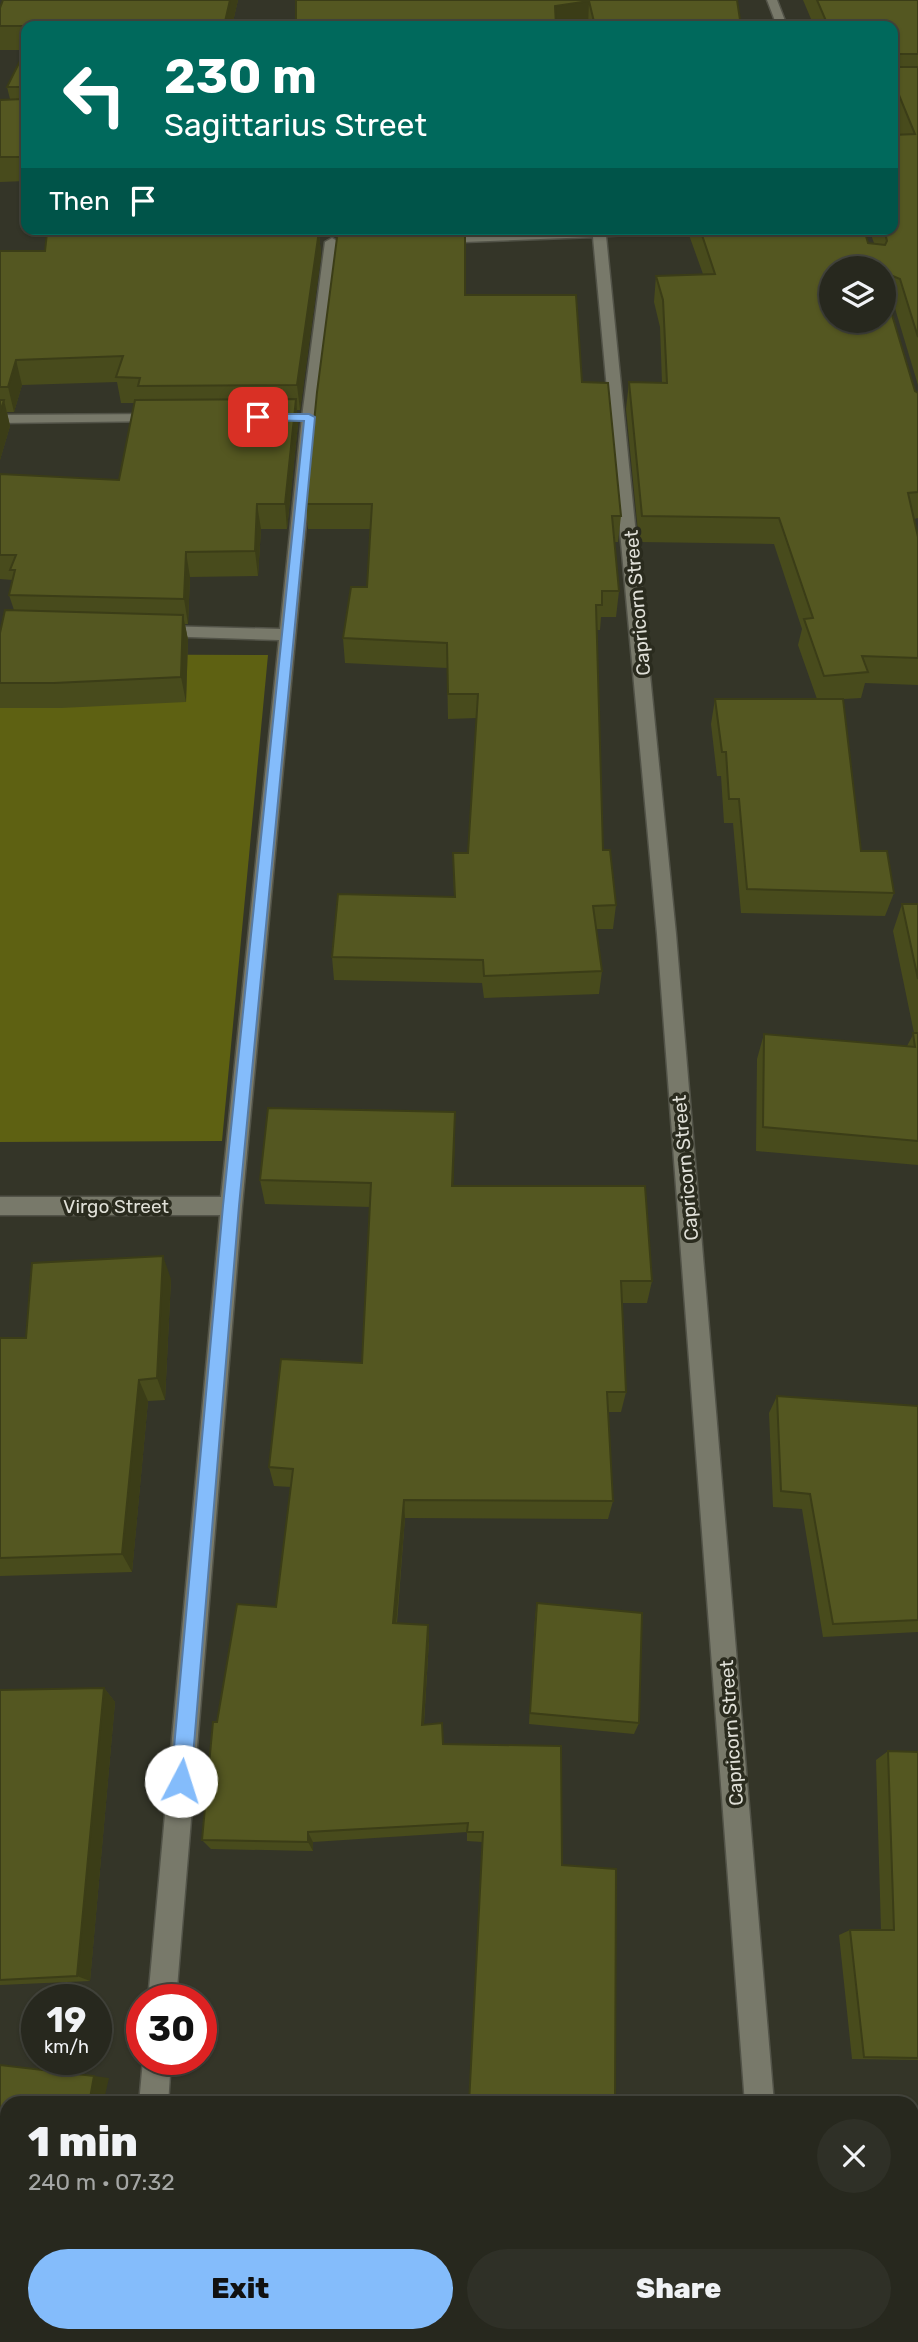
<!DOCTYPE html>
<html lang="en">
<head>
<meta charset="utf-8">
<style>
	body { margin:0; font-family:Rubik,sans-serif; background:#2f3027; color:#f1f3f6; height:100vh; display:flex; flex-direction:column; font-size:26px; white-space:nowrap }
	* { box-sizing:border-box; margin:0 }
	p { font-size:23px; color:#a4a6a4 }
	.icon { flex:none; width:38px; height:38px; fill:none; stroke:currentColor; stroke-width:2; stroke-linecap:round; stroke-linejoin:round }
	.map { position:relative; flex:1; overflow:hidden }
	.details { position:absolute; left:0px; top:2096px; width:919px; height:247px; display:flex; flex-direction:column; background:#27281e; border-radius:21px 21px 0 0; box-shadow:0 2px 5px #0004,0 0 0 2px #43443c }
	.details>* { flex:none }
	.guide { position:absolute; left:21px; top:21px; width:877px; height:214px; border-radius:14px; box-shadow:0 2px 5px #0004,0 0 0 2px #43443c; background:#00695c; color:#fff; overflow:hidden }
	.controls { position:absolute; left:819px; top:256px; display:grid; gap:14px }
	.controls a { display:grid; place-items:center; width:77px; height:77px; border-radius:50%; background:#27281e; box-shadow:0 2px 5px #0004,0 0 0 2px #43443c; font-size:35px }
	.speed { position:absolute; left:21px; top:1984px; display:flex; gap:14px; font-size:35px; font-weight:700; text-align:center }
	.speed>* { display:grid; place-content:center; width:91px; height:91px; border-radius:50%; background:#27281e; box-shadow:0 2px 5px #0004,0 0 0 2px #43443c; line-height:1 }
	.speed small { font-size:18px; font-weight:400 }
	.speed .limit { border:10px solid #d22; background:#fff; color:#111 }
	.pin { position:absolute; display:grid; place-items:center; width:60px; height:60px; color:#fff; margin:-30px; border-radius:14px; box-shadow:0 4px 10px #0006 }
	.me { position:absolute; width:77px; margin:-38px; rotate:5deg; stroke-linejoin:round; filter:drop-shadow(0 0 5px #0008) }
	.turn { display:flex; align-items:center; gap:24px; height:147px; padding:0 28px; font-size:32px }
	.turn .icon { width:91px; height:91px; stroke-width:2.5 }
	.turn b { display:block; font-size:49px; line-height:60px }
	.then { display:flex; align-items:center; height:66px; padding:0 28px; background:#0003; gap:14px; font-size:26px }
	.round { display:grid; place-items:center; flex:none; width:74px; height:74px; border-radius:37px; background:#2f3027 }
	.summary { display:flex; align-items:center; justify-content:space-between; height:119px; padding:0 28px }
	h1 { font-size:42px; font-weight:800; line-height:52px }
	.button { display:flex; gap:14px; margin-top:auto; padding:14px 28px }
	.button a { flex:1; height:80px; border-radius:42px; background:#84bcfb; color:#111; font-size:28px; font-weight:800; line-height:80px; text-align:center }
	.button a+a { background:#2f3027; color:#f1f3f6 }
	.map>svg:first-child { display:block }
</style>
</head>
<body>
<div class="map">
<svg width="918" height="2342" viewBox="0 0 918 2342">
	<rect width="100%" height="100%" fill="#343528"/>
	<path fill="#5e6112" d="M0,654L268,655L222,1141L0,1142Z"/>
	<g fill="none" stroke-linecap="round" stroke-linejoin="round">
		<g stroke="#525348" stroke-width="3">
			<path id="minor" d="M767,0H777L787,26H777Z
				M583,229H693L687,233L606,236L676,934L774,2104H745L657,934L593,237L436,243L430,239L436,235Z
				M332,238L339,242L316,417L242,1206L176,2000H148L220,1215H0V1197H221L279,640L160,636L152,631L160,626L280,629L302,417L325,242Z
				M160,414L167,418L165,421L0,423V415Z
				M143,2060H171L168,2104H139Z
				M116,2336H148V2342H116Z
				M763,2336H794L795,2342H763Z"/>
		</g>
		<use href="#minor" fill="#78796a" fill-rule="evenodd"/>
	</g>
	<path fill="#484b1c" d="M3,0H238L232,26H26V181L0,182V100L10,99L7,87L26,50H0V8Z
		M296,0H737L741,26H296Z
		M803,0H918V385L894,305L888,303L915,391L918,393V518L914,519L918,537V685L865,683L861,698L843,699L861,851L894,893L885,916L741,913L733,823H724L721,776H717L711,724L715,699H817L798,645L802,629L774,544L639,542L626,409L629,382L662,383L660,327L654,302L656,276L703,274L689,235L690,229H864L868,243H874L869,229H892L899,134L892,117V26H814Z
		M50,229H230L229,235L319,231L321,256L300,410H297L298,424L287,529H261L258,576L190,577L188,624H185L188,640L186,702L61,708H0V633L14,610L9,595L13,580L0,579V474L119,480L135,403H121L117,382L22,385L14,412H7L10,426L0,460V251H45L51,233Z
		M582,382L621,516L618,542H614L619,591L616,617H601L600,630H596L603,850L616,905L613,929H596L602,971L599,994L484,998L482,983L334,980L332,957L454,897L453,853H468L477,718L448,719L447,668L345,663L343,638L367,587L370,529H308L306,504Z
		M902,904H918V1165L756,1151L757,1059L764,1034L907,1046L914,1033L893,931Z
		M455,1137L453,1186L652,1281L647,1303H622L626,1392L621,1412H608L613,1501L608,1519L405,1518L397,1623L428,1625L429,1640L424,1724L562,1865L615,2104L482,1842L467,1841V1832L313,1842V1851L211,1849L202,1840L217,1722L276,1607L291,1487L274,1486L269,1467L362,1363L370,1207L265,1204L260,1180Z
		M171,1279L165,1400L148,1401L132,1572L0,1576V1338H26Z
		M777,1396L918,1406V1632L823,1637L802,1509L773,1507L769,1413Z
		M537,1603L639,1723L634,1734L529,1724L535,1617Z
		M104,1688L115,1702L90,1981L0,1985V1690Z
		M888,1751L918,1752V2060L852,2059L839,1935L850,1930H881L876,1760Z
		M912,2250H918V2342H876L875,2336H912Z"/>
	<path fill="#3b3d17" d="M230,0H238L232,26H224Z
		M589,1L588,26H554L555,6Z
		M319,231L321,256L300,410L297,385Z
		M16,360L22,385L14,412L8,387Z
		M296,399L298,424L287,529L285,504Z
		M4,400L10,426L0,460V412Z
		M257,504L261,529L258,576L255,551Z
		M186,552L190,577L188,624L184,599Z
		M183,615L188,640L186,702L181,677Z
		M455,1112V1137L453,1210L452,1186Z
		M163,1256L171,1279L165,1400L157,1378Z
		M139,1380L148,1401L132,1572L122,1554Z
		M404,1500L405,1518L395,1638L393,1623Z
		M428,1625L429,1640L423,1737L422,1725Z
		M104,1688L115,1702L90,1981L77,1976Z
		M308,1832L313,1842V1851L308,1842Z
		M94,2076L109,2078L103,2104H89Z
		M41,2336H57L56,2342H40Z"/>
	<path fill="#545721" stroke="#3b3d17" stroke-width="2" fill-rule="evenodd" d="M3,0H230L224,26H0V8Z
		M296,0H737L741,26H595L589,1L555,6L556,26H296Z
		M817,0H918V54H897L895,57V67H918V337L900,279L888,274L886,295L915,391L918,393V492L908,493L918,537V658L862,656L868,672L824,676L804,619L813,618L779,518L642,516L629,382L667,383L663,300L656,276L715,274L700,229H864L868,243L885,245L887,241L884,229H892V135L915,134L892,78V26H872L870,20L826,21ZM831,268H884V320H831Z
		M26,49V157H0V100L23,99V87H7Z
		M160,229H226V235L319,231L297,385L138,386L140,378L116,377L123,356L16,360L8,387H0V251H45L47,233Z
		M465,229V295H576L582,382L608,383L621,516H612L619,591H602V605H596L603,850H610L616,905L593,906L602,971L484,976L483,960L332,957L338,894L455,897L453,853H468L478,694H448L447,643L343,638L351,587H367L372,504H306L317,392L338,230Z
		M296,399L285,504H257L255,551L186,552L184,599L9,595L15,570H10L16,555H0V474L119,480L135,400Z
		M0,400H4L0,412Z
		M5,610L183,615L181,677L54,683H0V633Z
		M715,699H843L861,851H887L894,893L747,889L739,799H729L726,752H722Z
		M902,904H918V979Z
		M913,1033H918V1141L763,1127L764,1034L915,1047Z
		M268,1108L455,1112L452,1186H645L652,1281H621L626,1392H607L613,1501L404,1500L393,1623L428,1625L422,1725L442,1723L443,1744L561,1746L562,1865L616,1869L615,2104H469L483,1832H467L468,1823L308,1832V1842L202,1840L213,1722H217L237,1604L276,1607L293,1469L269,1467L281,1359L362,1363L371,1183L260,1180Z
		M163,1256L157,1378L139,1380L122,1554L0,1558V1338H26L32,1263Z
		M777,1396L918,1406V1620L833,1624L810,1494L781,1491Z
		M537,1603L642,1613L639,1723L530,1713Z
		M104,1688L77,1976L0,1980V1690Z
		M888,1751L918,1752V2058L864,2057L850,1930H894Z
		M0,2065L94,2076L89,2104H7V2336H41L40,2342H0Z
		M912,2256H918V2342H893V2336H912Z
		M219,2336H394V2342H218Z"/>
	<path fill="#84bcfb" stroke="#567aa3" stroke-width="2" d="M258,414H309L315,417L239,1206L191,1781L188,1788L181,1791L174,1788L171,1781L223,1206L304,421L254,420L252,417Z"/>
	<g text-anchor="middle" stroke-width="7" stroke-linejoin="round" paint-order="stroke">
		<g font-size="19" fill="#dfdfd7" stroke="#2a2b1e">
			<text transform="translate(637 603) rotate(-95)" y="7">Capricorn Street</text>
			<text transform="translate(685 1168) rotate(-95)" y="7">Capricorn Street</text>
			<text x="116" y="1213">Virgo Street</text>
			<text transform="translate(731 1733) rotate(-94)" y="7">Capricorn Street</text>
		</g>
	</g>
</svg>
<div class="controls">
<a><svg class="icon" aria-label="layers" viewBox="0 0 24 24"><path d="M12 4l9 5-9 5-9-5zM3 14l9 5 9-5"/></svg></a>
</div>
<div class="speed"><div>19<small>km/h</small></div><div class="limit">30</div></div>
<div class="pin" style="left:258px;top:417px;background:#d93025"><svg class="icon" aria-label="arrive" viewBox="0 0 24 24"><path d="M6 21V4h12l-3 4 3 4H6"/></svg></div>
<svg class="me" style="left:181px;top:1781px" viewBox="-20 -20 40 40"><circle r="19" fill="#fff"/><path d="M0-13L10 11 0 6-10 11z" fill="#84bcfb"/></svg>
<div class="guide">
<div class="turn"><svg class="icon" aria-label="left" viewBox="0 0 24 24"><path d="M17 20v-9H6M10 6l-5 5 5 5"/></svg><div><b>230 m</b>Sagittarius Street</div></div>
<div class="then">Then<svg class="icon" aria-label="arrive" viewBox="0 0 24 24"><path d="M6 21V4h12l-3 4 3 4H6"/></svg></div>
</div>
<section class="details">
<div class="summary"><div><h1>1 min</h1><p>240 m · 07:32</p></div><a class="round"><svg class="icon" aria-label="close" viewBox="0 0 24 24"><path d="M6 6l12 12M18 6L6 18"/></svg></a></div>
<div class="button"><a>Exit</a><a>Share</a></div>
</section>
</div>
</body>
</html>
